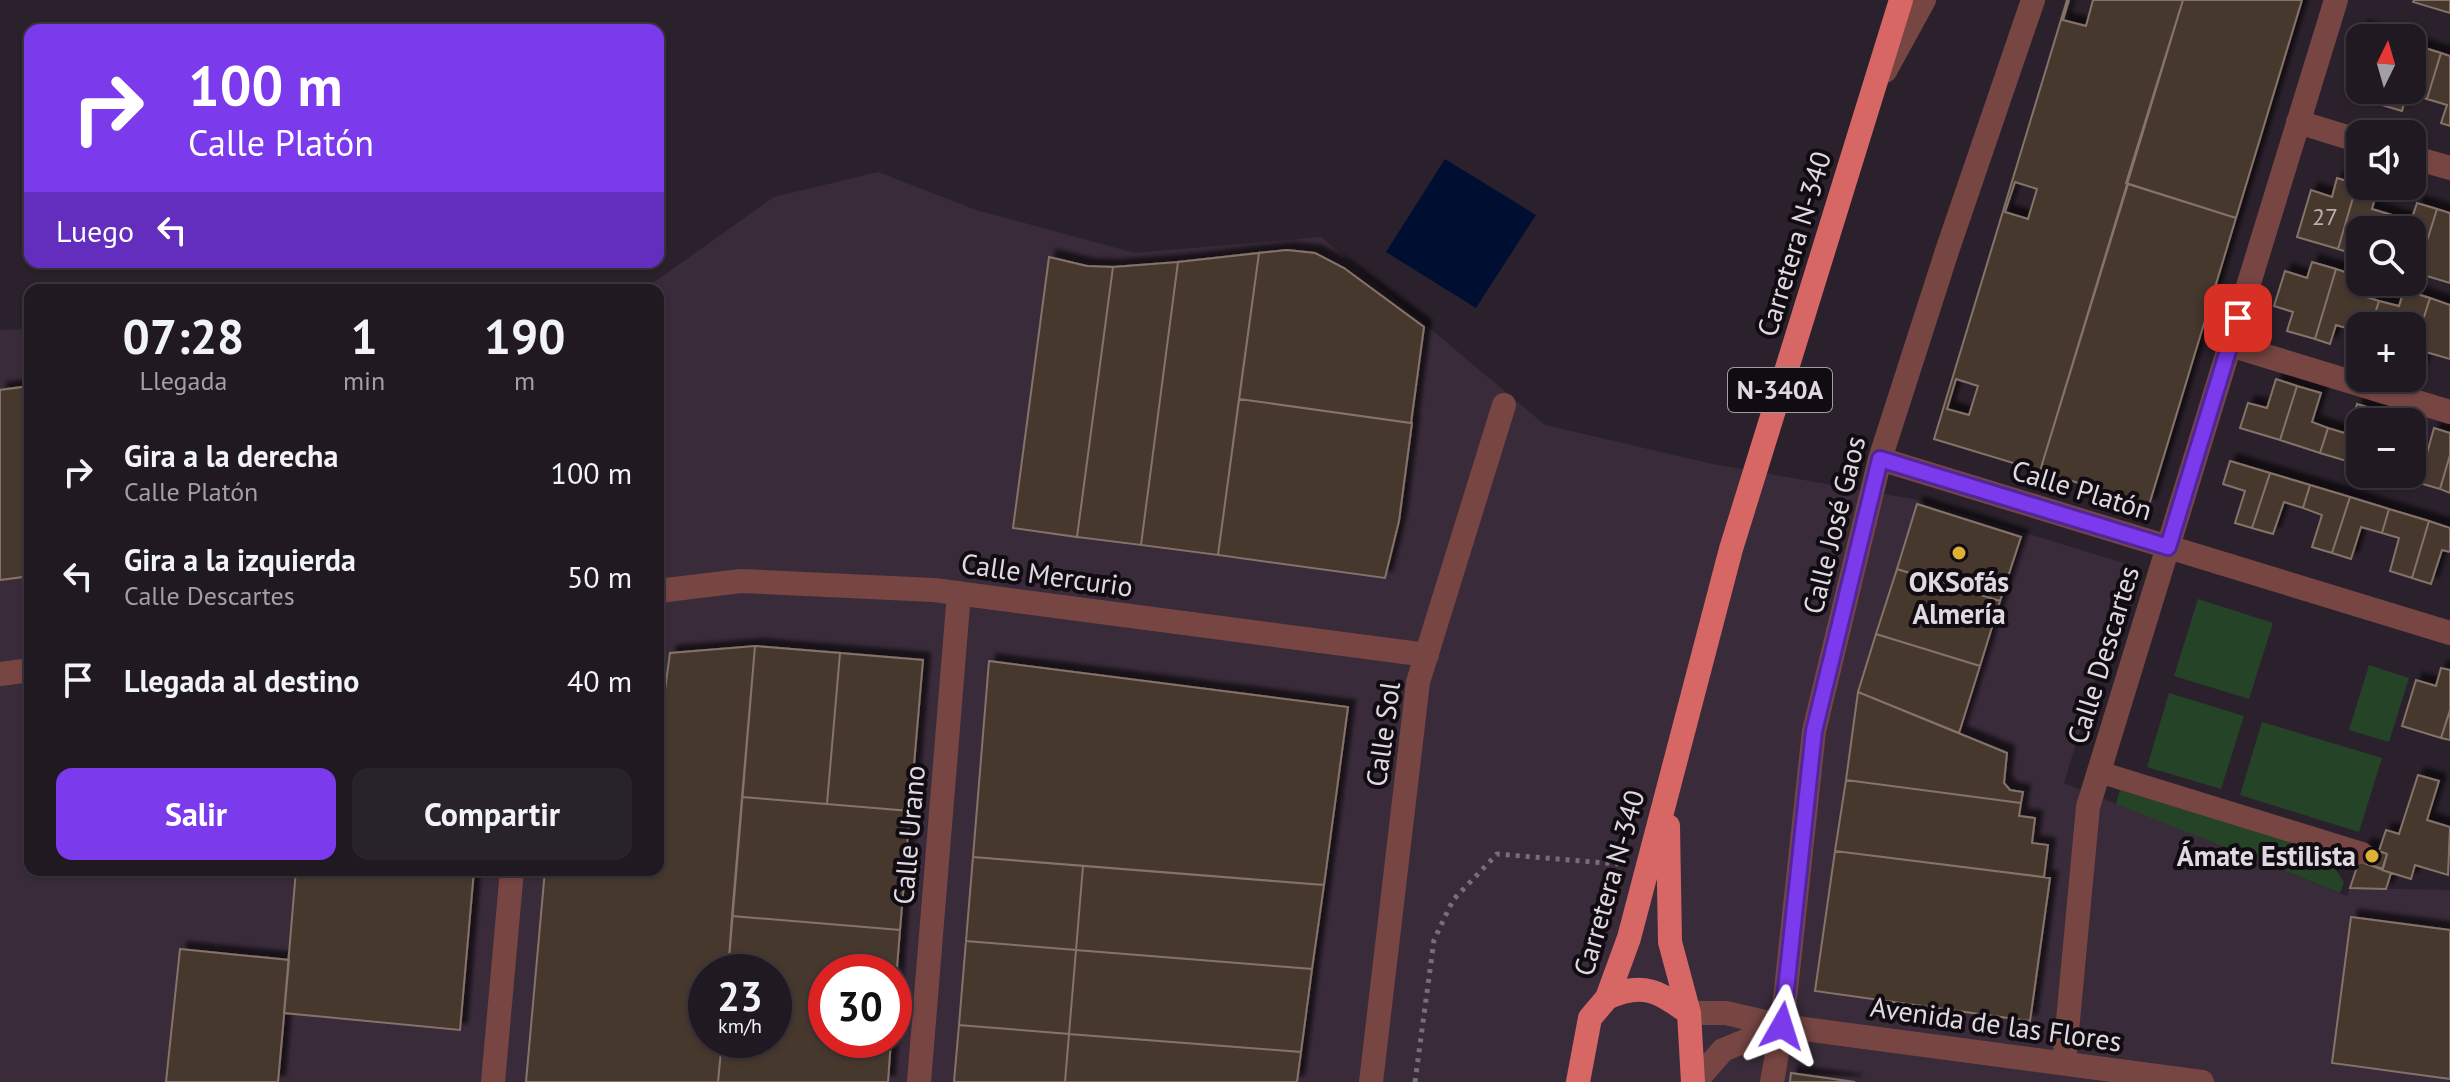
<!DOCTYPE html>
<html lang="es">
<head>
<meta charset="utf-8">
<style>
	body { margin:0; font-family:"PT Sans",sans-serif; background:#28222a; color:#f1f3f6; height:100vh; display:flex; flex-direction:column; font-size:30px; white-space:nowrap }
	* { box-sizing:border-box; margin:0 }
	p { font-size:26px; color:#a2a0a5 }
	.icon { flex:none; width:44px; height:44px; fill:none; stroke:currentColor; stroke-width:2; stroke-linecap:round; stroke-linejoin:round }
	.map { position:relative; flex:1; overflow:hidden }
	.side { position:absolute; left:24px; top:284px; width:640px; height:592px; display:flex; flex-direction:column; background:#201921; border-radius:16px; box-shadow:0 2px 6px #0004,0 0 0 2px #3d383f }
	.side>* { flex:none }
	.hud { position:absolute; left:24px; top:24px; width:640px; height:244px; border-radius:16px; box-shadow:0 2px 6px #0004,0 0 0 2px #3d383f; background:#7c3aed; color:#fff; overflow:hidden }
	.needle { width:52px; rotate:5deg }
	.tools { position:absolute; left:2346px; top:24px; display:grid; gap:16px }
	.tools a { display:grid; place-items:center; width:80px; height:80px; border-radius:16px; background:#201921; box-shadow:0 2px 6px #0004,0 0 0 2px #3d383f; font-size:40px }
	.speed { position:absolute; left:688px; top:954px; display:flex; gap:16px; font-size:40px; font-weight:700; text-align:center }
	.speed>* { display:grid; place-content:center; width:104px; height:104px; border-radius:50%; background:#201921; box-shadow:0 2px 6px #0004,0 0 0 2px #3d383f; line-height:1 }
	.speed small { font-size:20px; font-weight:400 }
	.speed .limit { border:12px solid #d22; background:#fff; color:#111 }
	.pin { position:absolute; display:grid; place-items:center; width:68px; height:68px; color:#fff; margin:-34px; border-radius:16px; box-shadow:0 4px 12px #0006 }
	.me { position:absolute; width:88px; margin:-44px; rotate:6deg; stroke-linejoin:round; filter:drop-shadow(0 0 6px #0008) }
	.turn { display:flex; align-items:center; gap:28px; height:168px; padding:0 32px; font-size:36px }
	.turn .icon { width:104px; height:104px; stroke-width:2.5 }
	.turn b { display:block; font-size:56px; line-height:68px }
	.then { display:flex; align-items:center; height:76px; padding:0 32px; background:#0003; gap:16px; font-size:30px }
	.eta { display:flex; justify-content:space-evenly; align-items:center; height:136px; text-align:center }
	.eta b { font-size:48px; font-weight:700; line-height:56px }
	.primary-button { display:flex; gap:16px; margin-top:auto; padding:16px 32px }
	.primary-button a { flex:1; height:92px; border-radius:16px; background:#7c3aed; color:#fff; font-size:32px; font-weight:700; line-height:92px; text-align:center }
	.primary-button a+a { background:#28222a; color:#f1f3f6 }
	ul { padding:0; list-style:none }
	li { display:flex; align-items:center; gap:24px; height:104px; padding:0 32px }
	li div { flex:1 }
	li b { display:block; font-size:30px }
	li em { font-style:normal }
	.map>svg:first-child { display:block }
</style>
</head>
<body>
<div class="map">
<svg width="2450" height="1082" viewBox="0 0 2450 1082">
	<defs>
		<filter id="shadow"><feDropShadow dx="7" dy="-7" stdDeviation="2" flood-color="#0009"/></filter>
	</defs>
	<rect width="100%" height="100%" fill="#2b212c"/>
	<path fill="#3a2b3b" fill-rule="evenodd" d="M878,172L976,210L1135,253L1321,237L1545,425L1713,464L1918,500L2130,565L2064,783L2347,896L2350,888L2450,890V1082H0V330L30,329V870H658V290H643L774,197ZM706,972H774V1040H706ZM826,972H894V1040H826Z"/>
	<path fill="#254327" d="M2198,599L2273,623L2249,699L2174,676Z
		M2369,665L2409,678L2389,742L2349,730Z
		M2169,693L2244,716L2221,789L2147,767Z
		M2262,722L2382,758L2359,832L2240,795Z
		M2120,790L2324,852L2344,882L2340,893L2116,804Z"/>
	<path fill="#000f31" d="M1445,159L1536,215L1476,308L1386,252Z"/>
	<path fill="#46372e" stroke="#85736a" stroke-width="2" fill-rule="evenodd" filter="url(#shadow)" d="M2067,0H2069L2063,20L2086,26L2093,0H2183L2040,471L1934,439ZM2015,182L2037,189L2028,219L2005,212ZM1956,379L1978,386L1969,415L1947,409Z
		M2183,0H2302L2236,218L2126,183Z
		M2414,0H2450V13L2413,2Z
		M2361,28L2393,38H2360V78L2347,74Z
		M2412,44L2441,53L2427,99L2407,93L2402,111L2382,105L2386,90H2412Z
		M2441,53L2450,56V126L2441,123L2447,105L2427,99Z
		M2364,90H2386L2382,105L2362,99Z
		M2337,178L2357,184L2338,249L2297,237L2311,190L2332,197Z
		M2128,184L2236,218L2149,505L2040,471Z
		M2357,184L2377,191L2372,209L2392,215L2387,230H2360V256L2338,249Z
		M2417,203L2437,209L2417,273L2412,271V230H2387L2392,215L2411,221Z
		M2437,209L2450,213V283L2417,273Z
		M1287,250L1315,253L1344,268L1424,327L1411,423L1239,399L1259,253Z
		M1259,253L1218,555L1141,545L1178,262Z
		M1049,257L1087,266L1113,267L1077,537L1013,528Z
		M1178,262L1141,545L1077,537L1113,267Z
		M2312,262L2336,269L2315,339L2287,331L2293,312L2274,306L2285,271L2307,278Z
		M2336,269L2360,277L2357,294L2379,301L2371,326H2360V332L2336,325L2330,344L2315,339Z
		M2404,290L2430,298L2412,355V326H2371L2379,301L2399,306Z
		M2430,298L2450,305V359L2426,352L2420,371L2412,369V355Z
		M2276,379L2297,386L2280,440L2240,428L2248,403L2267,408Z
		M30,386V576L0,580V390Z
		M2297,386L2321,393L2312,422L2328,428L2320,453L2280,440Z
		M1239,399L1412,423L1399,521L1385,578L1218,555Z
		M2357,404L2377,410L2373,422H2360V465L2320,453L2328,428L2348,434Z
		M2377,410L2397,417L2395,422H2373Z
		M2434,428L2450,433V455L2440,489L2399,477L2400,474H2412V453L2426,457Z
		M2450,455V493L2440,489Z
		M2230,461L2270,473L2252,528L2235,523L2245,491L2223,484Z
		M2270,473L2310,485L2303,508L2284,502L2273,534L2252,528Z
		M2310,485L2350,497L2332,553L2312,547L2322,515L2303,508Z
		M2350,497L2389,509L2382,533L2361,527L2351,559L2332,553Z
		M1917,504L2021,537L2000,601L1897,569Z
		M2389,509L2429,521L2412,578L2390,571L2399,538L2382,533Z
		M2429,521L2450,528V552L2442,550L2431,584L2412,578Z
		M1897,569L2000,601L1980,666L1876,634Z
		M1876,634L1980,666L1959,733L1858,692Z
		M755,646L728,972H706V1040H722L718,1082H526L545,870H658V711L662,712L670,653Z
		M755,646L840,653L827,804L742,797Z
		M840,653L923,660L910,811L827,804Z
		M989,661L1348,707L1324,885L973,857Z
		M2441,668L2450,670V710L2441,738L2402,726L2416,680L2436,686Z
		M1858,692L2007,753L2004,783L2010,790L2023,792L2021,803L1846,780Z
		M2450,710V740L2441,738Z
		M2418,775L2439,781L2427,820L2450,827L2448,875L2415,865L2411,879L2382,870L2387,854L2379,851L2386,830L2399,834Z
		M1846,780L2021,803L2019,816L2035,818L2032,843L2048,845L2044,877L1835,851Z
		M742,797L910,811L900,930L732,916Z
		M2365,845L2387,854L2383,869L2359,861Z
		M1835,851L2050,878L2030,1021L1815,991Z
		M973,857L1083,866L1076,950L966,941Z
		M2359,861L2391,873L2386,889L2350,888Z
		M1083,866L1324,885L1312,969L1076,950Z
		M296,870H474L460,1030L284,1013Z
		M732,916L900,930L894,1005V972H826V1040H891L888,1082H718L722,1040H774V972H728Z
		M2351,917L2450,930V1079L2332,1063Z
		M966,941L1076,950L1069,1034L959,1025Z
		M180,949L289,960L278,1082H166Z
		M1076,950L1312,969L1301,1052L1069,1034Z
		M959,1025L1069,1034L1065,1082H954Z
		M1069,1034L1301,1052L1297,1082H1065Z
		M1791,1073L1855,1082H1790Z"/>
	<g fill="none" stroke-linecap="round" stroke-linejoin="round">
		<path stroke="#776f78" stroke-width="5" stroke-dasharray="4 6" stroke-linecap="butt" d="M1415,1082L1434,940L1453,900L1497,854L1618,864"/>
		<path stroke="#774643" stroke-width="22" d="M2099,772L2362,853"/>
		<path stroke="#774643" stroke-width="24" d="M2298,122L2360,141
			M2412,157L2450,168
			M2230,345L2450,412
			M1880,459L2450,633
			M658,591L741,581L934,590L1427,655
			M0,674L30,670
			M2064,1063L2088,807L2336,0
			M493,1082L512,870
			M919,1082L959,593
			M1371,1082L1418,682L1504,405
			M1772,1082L1782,1026L1814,731L1880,459L1948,248L2033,0"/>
		<path stroke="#774643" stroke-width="24" d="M1885,71L1924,0
			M1689,1013H1726L1782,1026L2202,1082
			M1695,1082L1723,1050L1782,1026"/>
		<path stroke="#d76765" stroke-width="24" d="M1668,826L1670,942L1689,1013L1693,1082
			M1607,998C1643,981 1659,992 1689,1013
			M1578,1082L1590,1018L1607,998L1629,938L1731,549L1901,0"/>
	</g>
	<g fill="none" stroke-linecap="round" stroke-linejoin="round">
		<g stroke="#51269a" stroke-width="20">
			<path id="route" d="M1782,1026L1814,731L1880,459L2168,547L2238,318"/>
		</g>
		<use href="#route" stroke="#7c3aed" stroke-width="14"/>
	</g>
	<g fill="#ddb133" stroke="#110c11" stroke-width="3">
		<circle cx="1959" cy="553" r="8"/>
		<circle cx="2372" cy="856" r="8"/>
	</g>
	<g text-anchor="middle" stroke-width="8" stroke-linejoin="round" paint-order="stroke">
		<g font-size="24" fill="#bab0b4">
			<text x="2325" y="225">27</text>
		</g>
		<rect fill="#110c11" stroke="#a29ca3" stroke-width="2" x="1728" y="368" width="104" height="44" rx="6"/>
		<g font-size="26" font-weight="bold" fill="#e0d9e1">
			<text x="1780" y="399">N-340A</text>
		</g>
		<g font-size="28" fill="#e0d9e1" stroke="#110c11">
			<text transform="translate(1794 244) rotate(-73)" y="10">Carretera N-340</text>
			<text transform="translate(2082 490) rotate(17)" y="10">Calle Platón</text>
			<text transform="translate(1834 525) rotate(-76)" y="10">Calle José Gaos</text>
			<text transform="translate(1047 575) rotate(8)" y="10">Calle Mercurio</text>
			<text transform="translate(2103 655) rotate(-73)" y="10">Calle Descartes</text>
			<text transform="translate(1383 734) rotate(-82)" y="10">Calle Sol</text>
			<text transform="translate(909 835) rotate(-85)" y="10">Calle Urano</text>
			<text transform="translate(1609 883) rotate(-74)" y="10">Carretera N-340</text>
			<text transform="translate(1996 1024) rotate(8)" y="10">Avenida de las Flores</text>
		</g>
		<g font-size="28" font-weight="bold" fill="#e0d9e1" stroke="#110c11">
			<text x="1959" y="592">OKSofás<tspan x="1959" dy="32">Almería</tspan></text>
			<text x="2356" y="866" text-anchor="end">Ámate Estilista</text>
		</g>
	</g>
</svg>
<div class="tools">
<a><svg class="needle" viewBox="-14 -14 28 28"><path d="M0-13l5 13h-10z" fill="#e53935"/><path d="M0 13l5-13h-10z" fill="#a2a0a5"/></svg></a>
<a><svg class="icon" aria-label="sound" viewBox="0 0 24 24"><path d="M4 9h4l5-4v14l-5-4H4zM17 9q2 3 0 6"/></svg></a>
<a><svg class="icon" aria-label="search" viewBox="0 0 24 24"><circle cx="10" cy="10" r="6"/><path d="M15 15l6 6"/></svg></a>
<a>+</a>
<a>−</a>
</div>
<div class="speed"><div>23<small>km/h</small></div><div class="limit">30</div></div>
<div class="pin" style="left:2238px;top:318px;background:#d93025"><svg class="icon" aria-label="arrive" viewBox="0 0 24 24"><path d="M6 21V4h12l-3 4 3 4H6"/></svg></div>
<svg class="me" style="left:1782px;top:1026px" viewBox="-20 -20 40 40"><path d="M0-17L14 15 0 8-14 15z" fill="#7c3aed" stroke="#fff" stroke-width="4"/></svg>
<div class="hud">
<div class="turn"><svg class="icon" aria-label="right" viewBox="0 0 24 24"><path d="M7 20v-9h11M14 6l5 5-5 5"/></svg><div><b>100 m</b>Calle Platón</div></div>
<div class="then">Luego<svg class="icon" aria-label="left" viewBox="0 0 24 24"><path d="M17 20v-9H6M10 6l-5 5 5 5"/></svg></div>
</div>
<section class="side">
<div class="eta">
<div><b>07:28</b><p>Llegada</p></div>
<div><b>1</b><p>min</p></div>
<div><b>190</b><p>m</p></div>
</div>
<ul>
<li><svg class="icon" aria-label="right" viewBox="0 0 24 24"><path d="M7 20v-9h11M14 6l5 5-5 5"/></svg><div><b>Gira a la derecha</b><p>Calle Platón</p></div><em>100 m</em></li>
<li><svg class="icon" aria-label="left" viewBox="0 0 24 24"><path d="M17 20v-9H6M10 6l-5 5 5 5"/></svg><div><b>Gira a la izquierda</b><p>Calle Descartes</p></div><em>50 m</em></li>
<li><svg class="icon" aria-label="arrive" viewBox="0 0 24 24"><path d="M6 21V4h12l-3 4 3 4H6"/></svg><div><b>Llegada al destino</b></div><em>40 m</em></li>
</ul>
<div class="primary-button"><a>Salir</a><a>Compartir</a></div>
</section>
</div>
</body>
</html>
